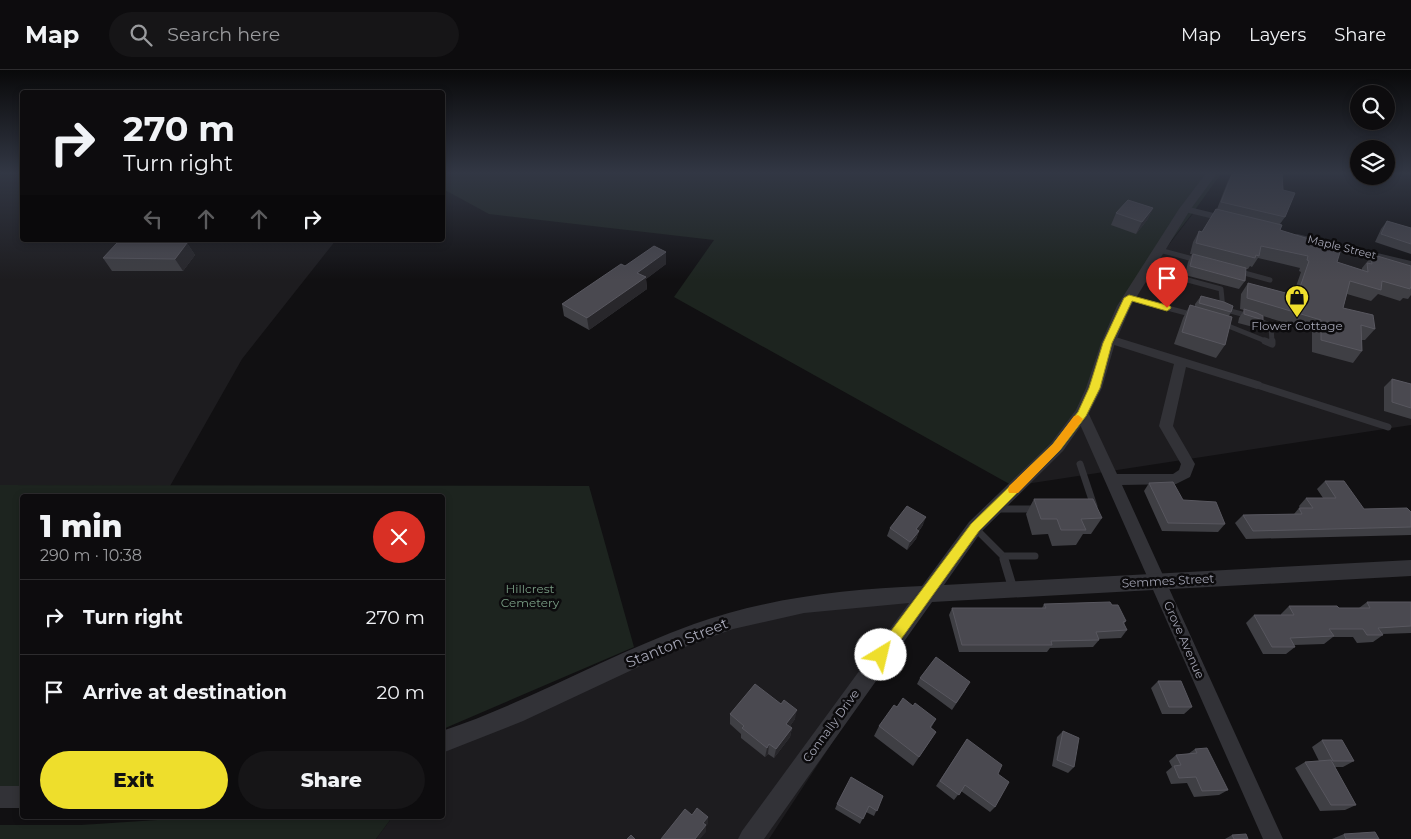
<!DOCTYPE html>
<html lang="en">
<head>
<meta charset="utf-8">
<style>
	body { margin:0; font-family:Montserrat,sans-serif; background:#161517; color:#f1f3f6; height:100vh; display:flex; flex-direction:column; font-size:19px; white-space:nowrap }
	* { box-sizing:border-box; margin:0 }
	p { font-size:16px; color:#9a9b9e }
	.icon { flex:none; width:28px; height:28px; fill:none; stroke:currentColor; stroke-width:2; stroke-linecap:round; stroke-linejoin:round }
	.map { position:relative; flex:1; overflow:hidden }
	.panel { position:absolute; left:20px; top:424px; width:425px; height:325px; display:flex; flex-direction:column; background:#0d0c0e; border-radius:5px; box-shadow:0 2px 8px #0003,0 0 0 1px #2d2c2e }
	.panel>* { flex:none }
	.hud { position:absolute; left:20px; top:20px; width:425px; height:152px; border-radius:5px; box-shadow:0 2px 8px #0003,0 0 0 1px #2d2c2e; background:#0d0c0e; color:#f1f3f6; overflow:hidden }
	.fabs { position:absolute; left:1350px; top:15px; display:grid; gap:10px }
	.fabs a { display:grid; place-items:center; width:45px; height:45px; border-radius:50%; background:#0d0c0e; box-shadow:0 2px 8px #0003,0 0 0 1px #2d2c2e; font-size:25px }
	.pin { position:absolute; display:grid; place-items:center; width:42px; height:42px; color:#fff; margin:-51px -21px; border-radius:50% 50% 50% 0; rotate:-45deg; box-shadow:0 0 5px #0007 }
	.pin .icon { rotate:45deg }
	.me { position:absolute; width:55px; margin:-28px; rotate:36deg; stroke-linejoin:round; filter:drop-shadow(0 0 4px #0008) }
	.turn { display:flex; align-items:center; gap:18px; height:105px; padding:0 20px; font-size:22px }
	.turn .icon { width:65px; height:65px; stroke-width:2.5 }
	.turn b { display:block; font-size:35px; line-height:42px }
	.lanes { display:flex; align-items:center; height:48px; padding:0 20px; background:#0003; justify-content:center; gap:25px; direction:ltr }
	.lanes .off { opacity:.35 }
	.round { display:grid; place-items:center; flex:none; width:52px; height:52px; border-radius:26px; background:#161517 }
	.summary { display:flex; align-items:center; justify-content:space-between; height:85px; padding:0 20px }
	h1 { font-size:30px; font-weight:800; line-height:38px }
	.cta { display:flex; gap:10px; margin-top:auto; padding:10px 20px }
	.cta a { flex:1; height:58px; border-radius:30px; background:#eede2c; color:#111; font-size:20px; font-weight:800; line-height:58px; text-align:center }
	.cta a+a { background:#161517; color:#f1f3f6 }
	ul { padding:0; list-style:none }
	li { display:flex; align-items:center; gap:15px; height:75px; padding:0 20px; border-top:1px solid #2d2c2e }
	li div { flex:1 }
	li b { display:block; font-size:19px }
	li em { font-style:normal }
	header { display:flex; align-items:center; gap:30px; box-sizing:border-box; height:70px; padding:0 25px; background:#0d0c0e; border-bottom:1px solid #2d2c2e }
	header strong { font-size:24px }
	nav { display:flex; gap:28px; margin-inline-start:auto; font-size:18px }
	.search { width:350px; height:45px; background:#161517; display:flex; align-items:center; gap:12px; box-sizing:border-box; padding:0 18px; border-radius:28px; color:#9a9b9e; font-size:19px }
	.map>svg:first-child { display:block }
</style>
</head>
<body>
<header>
<strong>Map</strong>
<div class="search"><svg class="icon" aria-label="search" viewBox="0 0 24 24"><circle cx="10" cy="10" r="6"/><path d="M15 15l6 6"/></svg>Search here</div>
<nav><a>Map</a><a>Layers</a><a>Share</a></nav>
</header>
<div class="map">
<svg width="1411" height="769" viewBox="0 0 1411 769">
	<rect width="100%" height="100%" fill="#111012"/>
	<path fill="#1d1c1f" d="M0,102H22V170H336L242,289L170,416L0,415Z
		M1196,140L1411,192V355L1013,416L1128,227Z
		M931,522L769,769H376L393,746H442V680L604,601L793,534Z"/>
	<path fill="#1d241f" d="M442,102H1222L1197,137L1128,227L1085,352L1013,416L674,227L714,170L489,144L443,119Z
		M0,415L589,416L634,577L443,659L442,426H22V718L0,719Z
		M218,746H393L376,769H0V755H81Z"/>
	<g fill="none" stroke-linecap="round" stroke-linejoin="round">
		<path stroke="#323237" stroke-width="5" d="M1159,180L1197,190
			M1147,199L1221,219L1223,239L1253,247L1271,256L1272,272
			M1237,201L1270,210
			M1129,228L1194,245
			M1221,253L1268,272"/>
		<path stroke="#323237" stroke-width="7" d="M1265,271L1272,274V271
			M1257,315L1388,357
			M1080,394L1094,436
			M997,439H1036
			M975,458L1003,486L1004,490
			M1003,486H1035"/>
		<path stroke="#323237" stroke-width="9" d="M1004,489L1013,519"/>
		<path fill="#323237" fill-rule="evenodd" d="M1185,136L1234,148L1235,150L1230,153L1181,141L1180,139Z
			M1297,164L1411,191V197L1293,169L1292,167Z
			M1109,265L1261,312L1263,315L1257,319L1186,297L1173,356L1195,394L1190,407L1176,414L1122,415L1283,769H1263L1075,343L1077,340H1087L1117,404H1173L1179,400L1181,394L1159,356L1174,294L1105,272L1103,269L1105,266Z"/>
		<path fill="#323237" fill-rule="evenodd" d="M1207,102H1218L1190,140L1131,236L1115,273L1102,318L1087,347L1063,381L981,462L944,515L1411,490V506L932,532L764,769H738L742,761L909,533L804,543L733,559L666,584L523,651L442,683V661C529,632 608,585 694,554C767,528 845,519 922,516L969,452L1051,373L1076,340L1086,318L1101,273L1117,236L1179,139Z
			M0,716H22V738H0Z"/>
	</g>
	<path fill="#3f3f44" d="M1233,102L1245,105L1246,102H1282L1285,147L1280,154V160L1337,192L1362,200V198L1371,187H1373L1374,185L1411,196V225L1408,229L1403,228L1400,231L1378,224L1371,231L1347,224L1343,238L1375,259L1365,270H1362V281L1353,293L1312,282V261L1263,246V250L1257,258L1238,253L1239,248L1244,240L1240,239L1241,224L1248,213L1293,225L1301,202L1299,201L1300,198L1258,188L1252,197L1250,196L1248,199H1246L1245,211L1239,219L1185,205L1188,192L1192,184H1190L1193,172L1199,161L1202,162L1217,139L1228,111Z
		M1153,138L1147,150L1136,164L1111,155L1116,143Z
		M1387,151L1411,158V184L1375,172L1381,159Z
		M187,173L195,185L183,201H112L103,188Z
		M666,194L646,209L647,219L589,260L564,246L562,234L625,196Z
		M1201,226L1231,242L1229,246L1225,275L1216,288L1174,274L1183,248L1190,235L1195,237V234Z
		M1392,309L1411,314V349L1384,341V317Z
		M1325,411L1364,439L1411,442V465L1246,469L1235,453L1243,445L1294,444L1299,438H1300L1299,436L1306,428H1323L1317,419Z
		M1149,413L1183,430L1225,454L1218,462L1162,461L1144,421Z
		M1034,429L1102,448L1091,464H1083L1076,475L1052,476L1048,464L1032,465L1026,444Z
		M923,455L919,461L916,469L907,480L887,466L890,458Z
		M1367,532H1411V563L1382,564L1383,565L1373,572L1357,573L1353,567H1333L1324,574L1294,575L1295,577L1286,584H1263L1246,553L1254,545H1281V544L1289,536L1339,538H1359Z
		M1044,534L1112,535L1126,551L1124,554L1127,560L1121,568L1098,569L1099,570L1093,577L1050,578L1047,582H959L949,545L952,538H1042Z
		M920,608L966,619L952,640L917,614Z
		M1158,611L1192,637L1184,644H1162L1151,618Z
		M913,636L936,649L931,658L936,662L913,696L874,666L879,656L897,637Z
		M730,644L795,649L790,656L792,658L790,667L774,688L768,684L765,687L741,668V664L730,654Z
		M1063,661L1074,697L1068,703L1052,696L1057,667Z
		M967,669L998,704L995,737L990,742L961,721L954,730L936,716Z
		M1322,670L1354,691L1343,697H1335L1356,735L1345,740L1320,741L1295,698L1305,692L1319,691L1312,677Z
		M1195,679L1228,720L1219,725L1194,727L1187,713L1171,714L1166,702L1172,697L1169,691L1176,685L1188,684Z
		M883,726L874,746L866,742L860,754L835,739L837,734Z
		M1344,764L1379,769H1332Z
		M1232,765L1248,769H1225Z"/>
	<path fill="#28272b" d="M1153,138L1147,150L1136,164L1142,152Z
		M187,173L195,185L183,201L175,189Z
		M666,182V194L646,209L647,219L589,260L587,248L637,203Z
		M926,447L923,455L914,467L916,459Z
		M919,461L916,469L907,480L910,472Z
		M797,640L795,649L785,663L786,654Z
		M792,658L790,667L774,688L776,679Z
		M769,674L768,684L765,687L767,678Z
		M708,747V754L706,756V762L700,769H695L703,753Z"/>
	<path fill="#4a4950" stroke="#58575f" d="M1233,102L1249,106V102H1282L1283,120L1295,123L1285,147L1221,132Z
		M1128,130L1153,138L1142,152L1116,143Z
		M1216,139L1282,155L1280,160L1341,179L1337,192L1368,202L1367,193L1372,194L1371,187H1374V185L1411,196V216L1410,219L1382,211L1381,220L1350,211L1343,238L1373,245L1375,259L1361,255L1362,281L1321,270V250L1247,228L1248,213L1297,226L1309,191L1307,190L1308,186L1261,176L1259,186L1256,185L1255,188L1196,173L1199,161L1202,162Z
		M1387,151L1411,158V174L1381,164Z
		M117,173H187L175,189L103,188Z
		M654,176L666,182L637,203L646,207L587,248L562,234L621,194L625,196Z
		M1193,184L1246,198L1245,211L1190,196Z
		M1201,226L1224,232L1233,236L1231,242L1199,233Z
		M1190,235L1232,247L1225,275L1182,262Z
		M1244,239L1257,243L1263,246V250L1244,244Z
		M1392,309L1411,314V338L1392,332Z
		M1325,411H1344L1364,439L1407,438L1411,442V457L1253,461L1243,445L1302,444L1299,438H1313L1306,428H1336Z
		M1173,412L1183,430L1216,432L1225,454L1168,453L1149,413Z
		M1034,429H1093L1102,448L1081,449L1086,460H1061L1057,449H1041Z
		M907,436L926,447L916,459L919,461L910,472L890,458Z
		M1110,532L1112,535H1118L1126,551L1123,552L1127,560L1096,562L1099,570L1051,571L1052,575H962L952,538H1046L1044,534Z
		M1367,532H1411V556L1378,558L1383,565H1367L1363,559H1329L1334,566L1290,568L1295,577H1272L1254,545H1294L1289,536H1337L1339,538H1370Z
		M936,587L970,612L956,633L920,608Z
		M1158,611H1181L1192,637H1169Z
		M755,614L781,634L784,630L797,640L786,654L792,658L776,679L769,674L767,678L742,658L744,656L730,644Z
		M903,628L913,636L915,633L936,649L930,657L936,662L919,687L879,656L894,635L897,637Z
		M1063,661L1079,668L1074,697L1057,690Z
		M967,669L1002,695L998,704L1009,712L995,737L965,715L959,725L940,711Z
		M1322,670H1342L1354,691H1333Z
		M1207,678L1228,720L1202,721L1196,707L1179,708L1174,696L1181,695L1176,685L1197,683L1195,679Z
		M1331,690L1356,735H1331L1305,692Z
		M851,707L883,726L877,741L869,736L863,749L837,734Z
		M697,738L708,747L703,753L706,755L695,769H661L685,739L692,745Z
		M1375,762L1379,769H1346L1344,764Z
		M1246,764L1248,769H1234L1232,765Z
		M631,765L635,769H627Z"/>
	<linearGradient id="sky" x2="0" y2="1"><stop stop-color="#09090a"/><stop offset="0.49" stop-color="#323744"/><stop offset="1" stop-color="#323744" stop-opacity="0"/></linearGradient>
	<rect width="1411" height="210" fill="url(#sky)"/>
	<path fill="#eede2c" stroke="#9b901d" d="M1129,225L1170,236L1171,238L1167,241L1132,231L1112,273L1100,318L1086,346L1060,380L979,461L886,590L881,592L876,590L874,585L876,581L971,454L1053,374L1078,342L1089,318L1103,273L1124,228Z"/>
	<path fill="#f59e0b" d="M1078,345L1083,349L1060,380L1018,423H1009L1008,420L1009,416L1053,374L1074,346Z"/>
	<defs>
		<g id="shop-pin" transform="scale(1.25)"><path d="M0 17L-7.5 6A9.5 9.5 0 1 1 7.5 6Z" fill="#eede2c" stroke="#0c0b0d"/><path d="M-5-2.5h2.3a2.7 3.5 0 0 1 5.4 0H5L5.5 6h-11ZM-1.5-2.5h3a1.5 2.3 0 0 0-3 0Z" fill="#111"/></g>
	</defs>
	<g fill-rule="evenodd">
		<use href="#shop-pin" x="1297" y="227"/>
	</g>
	<g text-anchor="middle" stroke-width="5" stroke-linejoin="round" paint-order="stroke">
		<g font-size="11" fill="#a2a3b2" stroke="#0c0b0d">
			<text transform="translate(1342 177) rotate(14)" y="4">Maple Street</text>
		</g>
		<g font-size="12" fill="#a2a3b2" stroke="#0c0b0d">
			<text x="1297" y="260">Flower Cottage</text>
		</g>
		<g font-size="12" fill="#a2a3b2" stroke="#0c0b0d">
			<text transform="translate(1168 511) rotate(-3)" y="4">Semmes Street</text>
			<text transform="translate(1184 570) rotate(66)" y="4">Grove Avenue</text>
			<text transform="translate(831 656) rotate(-54)" y="4">Connally Drive</text>
		</g>
		<g font-size="12" fill="#799d84" stroke="#0c0b0d">
			<text x="530" y="523">Hillcrest<tspan x="530" dy="14">Cemetery</tspan></text>
		</g>
		<g font-size="15" fill="#a2a3b2" stroke="#0c0b0d">
			<text transform="translate(677 573) rotate(-22)" y="5">Stanton Street</text>
		</g>
	</g>
</svg>
<div class="fabs">
<a><svg class="icon" aria-label="search" viewBox="0 0 24 24"><circle cx="10" cy="10" r="6"/><path d="M15 15l6 6"/></svg></a>
<a><svg class="icon" aria-label="layers" viewBox="0 0 24 24"><path d="M12 4l9 5-9 5-9-5zM3 14l9 5 9-5"/></svg></a>
</div>
<div class="pin" style="left:1167px;top:238px;background:#d93025"><svg class="icon" aria-label="arrive" viewBox="0 0 24 24"><path d="M6 21V4h12l-3 4 3 4H6"/></svg></div>
<svg class="me" style="left:881px;top:585px" viewBox="-20 -20 40 40"><circle r="19" fill="#fff"/><path d="M0-13L10 11 0 6-10 11z" fill="#eede2c"/></svg>
<div class="hud">
<div class="turn"><svg class="icon" aria-label="right" viewBox="0 0 24 24"><path d="M7 20v-9h11M14 6l5 5-5 5"/></svg><div><b>270 m</b>Turn right</div></div>
<div class="lanes"><svg class="icon off" aria-label="left" viewBox="0 0 24 24"><path d="M17 20v-9H6M10 6l-5 5 5 5"/></svg><svg class="icon off" aria-label="ahead" viewBox="0 0 24 24"><path d="M12 20V5M6 11l6-6 6 6"/></svg><svg class="icon off" aria-label="ahead" viewBox="0 0 24 24"><path d="M12 20V5M6 11l6-6 6 6"/></svg><svg class="icon" aria-label="right" viewBox="0 0 24 24"><path d="M7 20v-9h11M14 6l5 5-5 5"/></svg></div>
</div>
<section class="panel">
<div class="summary"><div><h1>1 min</h1><p>290 m · 10:38</p></div><a class="round" style="background:#d93025;color:#fff"><svg class="icon" aria-label="close" viewBox="0 0 24 24"><path d="M6 6l12 12M18 6L6 18"/></svg></a></div>
<ul>
<li><svg class="icon" aria-label="right" viewBox="0 0 24 24"><path d="M7 20v-9h11M14 6l5 5-5 5"/></svg><div><b>Turn right</b></div><em>270 m</em></li>
<li><svg class="icon" aria-label="arrive" viewBox="0 0 24 24"><path d="M6 21V4h12l-3 4 3 4H6"/></svg><div><b>Arrive at destination</b></div><em>20 m</em></li>
</ul>
<div class="cta"><a>Exit</a><a>Share</a></div>
</section>
</div>
</body>
</html>
